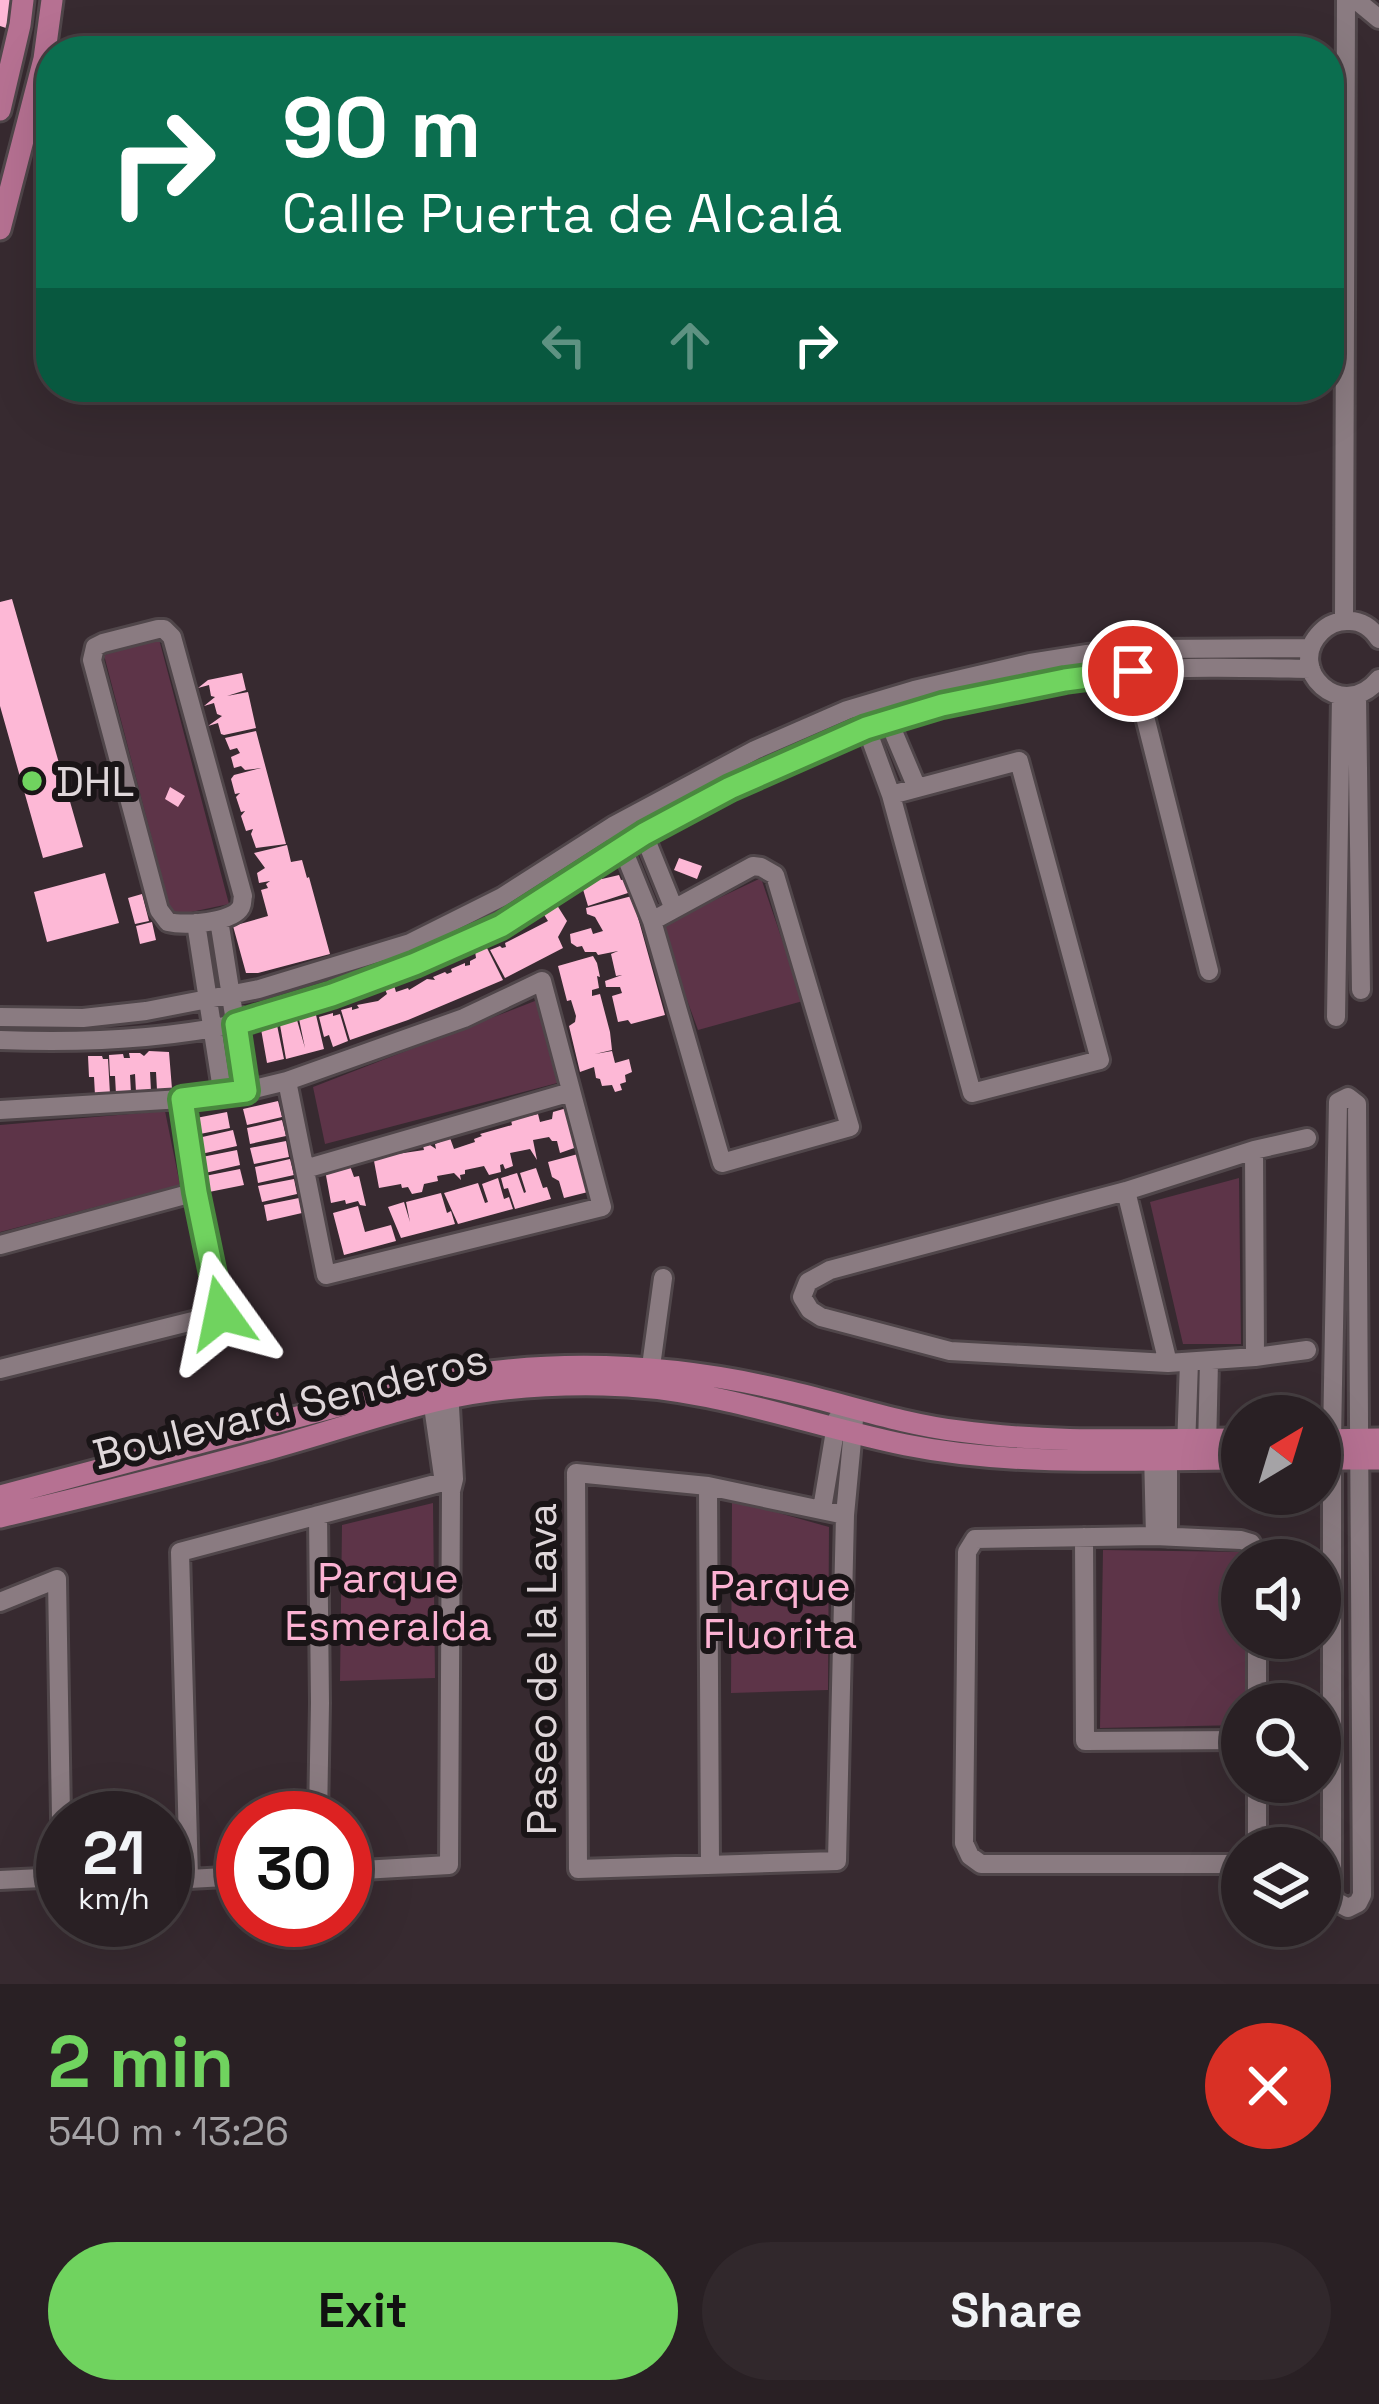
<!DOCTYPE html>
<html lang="en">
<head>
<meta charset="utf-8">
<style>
	body { margin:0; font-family:"Space Grotesk",sans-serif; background:#31282c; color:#f1f3f6; height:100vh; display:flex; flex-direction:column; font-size:45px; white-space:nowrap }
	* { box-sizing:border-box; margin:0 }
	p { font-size:39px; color:#a5a3a6 }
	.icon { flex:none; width:66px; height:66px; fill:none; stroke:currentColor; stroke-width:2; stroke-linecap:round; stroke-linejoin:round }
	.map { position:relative; height:1984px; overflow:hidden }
	.details { display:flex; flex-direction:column; background:#292024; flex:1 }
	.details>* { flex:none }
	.banner { position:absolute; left:36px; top:36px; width:1308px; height:366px; border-radius:48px; box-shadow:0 12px 48px #0002,0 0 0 3px #453e41; background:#0b6e4f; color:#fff; overflow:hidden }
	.needle { width:78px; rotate:38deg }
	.fabs { position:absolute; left:1221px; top:1395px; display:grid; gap:24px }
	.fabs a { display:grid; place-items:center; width:120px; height:120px; border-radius:50%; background:#292024; box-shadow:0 12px 48px #0002,0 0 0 3px #453e41; font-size:60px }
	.speed { position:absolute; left:36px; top:1791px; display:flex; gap:24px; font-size:60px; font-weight:700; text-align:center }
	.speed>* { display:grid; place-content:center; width:156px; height:156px; border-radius:50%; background:#292024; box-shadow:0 12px 48px #0002,0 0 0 3px #453e41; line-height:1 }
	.speed small { font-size:30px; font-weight:400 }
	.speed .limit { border:18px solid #d22; background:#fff; color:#111 }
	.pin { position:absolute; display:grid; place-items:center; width:102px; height:102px; color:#fff; margin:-51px; border:6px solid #fff; border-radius:50%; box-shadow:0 3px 12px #0007 }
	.me { position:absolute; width:132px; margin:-66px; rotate:348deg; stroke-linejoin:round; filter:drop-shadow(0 0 9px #0008) }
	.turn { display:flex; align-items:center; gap:42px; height:252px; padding:0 48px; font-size:54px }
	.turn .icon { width:156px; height:156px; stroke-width:2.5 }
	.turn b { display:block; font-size:84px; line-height:102px }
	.lanes { display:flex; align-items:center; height:114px; padding:0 48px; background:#0003; justify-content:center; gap:60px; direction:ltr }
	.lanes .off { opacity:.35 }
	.round { display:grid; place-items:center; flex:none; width:126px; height:126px; border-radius:63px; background:#31282c }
	.headline { display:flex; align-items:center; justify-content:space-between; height:204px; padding:0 48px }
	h1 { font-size:72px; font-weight:700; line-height:90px; color:#70d35f }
	.primary-button { display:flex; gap:24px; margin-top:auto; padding:24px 48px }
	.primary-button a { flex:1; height:138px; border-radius:72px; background:#70d35f; color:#111; font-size:48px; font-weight:700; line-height:138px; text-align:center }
	.primary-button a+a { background:#31282c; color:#f1f3f6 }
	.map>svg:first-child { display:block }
</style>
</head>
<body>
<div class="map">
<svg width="1379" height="1984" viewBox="0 0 1379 1984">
	<rect width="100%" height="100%" fill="#372a30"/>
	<path fill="#5d3448" d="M159,639L229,904L172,916L104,655Z
		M761,878L803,1001L698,1030L660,926Z
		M540,999L561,1082L325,1144L313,1087Z
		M165,1111L180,1185L0,1232V1125Z
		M1239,1178L1241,1344H1183L1150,1202Z
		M732,1500L829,1527L828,1690L731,1693Z
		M433,1503L435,1678L340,1681L342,1525Z
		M1103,1550L1245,1552V1560H1242V1638H1245L1246,1704H1242V1725L1100,1728Z"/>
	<path fill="#fdb8d6" d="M0,0H12V30L0,26Z
		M12,599L83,847L43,858L0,706V602Z
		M242,673L246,690L227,696L248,692L256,728L224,735L221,734L218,723L208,726L222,716L217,714L214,703L204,706L215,697L211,696L209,685L198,688L208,680Z
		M256,731L286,844L256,848L251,834L253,829L246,831L241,816L245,811L241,812L236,797L240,793L235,794L231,779L234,775L261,768L245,770L241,766L234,768L231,757L240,753L237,748L230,750L225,738Z
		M170,787L185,796L178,807L165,799Z
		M287,845L291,862L302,860L307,878L309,877L330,954L258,973H246L233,926L268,916L261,890L268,888L266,884L270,881L259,883L257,873L265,868L254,853Z
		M679,858L702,866L697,879L674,870Z
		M105,873L119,923L47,942L34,892Z
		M602,874V879L619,875L621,880L626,879L631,892L588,906L582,886Z
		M142,894L149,921L135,924L128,898Z
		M632,896L665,1015L631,1024L628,1020L618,1022L612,996L622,993L620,987H606L605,981L622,975L616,976L611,954L618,951L598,955L596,952H585L582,946L577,947L571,943L570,934L591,928L593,934L603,931L595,917L587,914L586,908Z
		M555,902L567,921L558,937L563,948L505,978L490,950L500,946L502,948L506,947L505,943L548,921L541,910Z
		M152,922L156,940L140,944L136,926Z
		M483,940L503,980L408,1020L350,1040L341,1010L352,1007V1010L359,1008L357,1005L378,1001L387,994L382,982L392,979L396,992L408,988L409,990L427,979L435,980L433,977L445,972L447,974L452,972L451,969L465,963V966L470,965V961L476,958L474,944Z
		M593,956L597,963L600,977L597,976L599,988L592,990V996L600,994L610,1032L612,1050L595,1054L612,1051L615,1063L629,1059L632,1072L625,1075L626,1082L620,1084L622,1090L615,1092L612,1085L602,1086L600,1079L596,1078L594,1067L580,1072L569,1026L575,1022L576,1016L571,1000L567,1001L558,966Z
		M333,1013V1016L340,1014L348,1041L333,1047L329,1035L324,1037L319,1017Z
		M316,1015L324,1049L286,1059L280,1025L297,1020L305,1048L299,1019Z
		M277,1025L284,1059L267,1063L261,1029Z
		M149,1051L169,1052L172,1089L157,1090L156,1072H150L151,1091L136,1092L135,1074L130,1075L131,1093L116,1094L115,1076H110L109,1055L123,1054L124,1058H130L129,1053H140L144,1056Z
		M88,1056H102L103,1059H108L110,1094L95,1095L94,1077H89Z
		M278,1101L282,1117L247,1125L243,1109Z
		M567,1108L577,1147L560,1153L557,1141H552L549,1137L533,1140L537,1160L530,1149L510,1153L513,1166L505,1169L503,1164L500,1165L501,1172L489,1175L484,1166L465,1170V1174L460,1175L461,1180L454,1173L437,1176L438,1181L424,1184L422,1192L412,1194L408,1187L402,1188L401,1184L379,1188L374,1161L377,1157L424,1150L423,1146L430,1145L436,1149L435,1144L450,1138L454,1149L475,1142L474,1139L482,1136L480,1134L512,1125L511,1120L538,1114L540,1122L552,1119L553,1112Z
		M227,1112L230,1128L195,1135L191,1119Z
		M282,1120L286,1136L250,1144L247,1128Z
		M233,1130L237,1146L201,1154L198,1138Z
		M286,1141L289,1157L254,1164L250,1148Z
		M237,1150L240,1165L205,1173L202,1157Z
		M578,1154L588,1192L564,1198L559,1181L552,1177L548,1162Z
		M290,1159L294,1175L258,1183L255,1167Z
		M343,1166H350L354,1177L359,1176L366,1206L360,1205L358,1201L346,1204L345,1200L331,1203L325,1170L342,1169Z
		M536,1168L543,1188L547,1187L551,1199L515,1209L508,1188L504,1189L501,1178L517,1173L524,1193L526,1192L520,1173Z
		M240,1169L244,1185L209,1192L205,1176Z
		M498,1178L504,1199L509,1197L513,1209L458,1224L444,1193L478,1183L485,1203L488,1202L482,1184Z
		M294,1179L297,1194L262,1202L258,1186Z
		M441,1193L447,1213L451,1211L455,1224L401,1238L388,1207L404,1202L410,1222L406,1202Z
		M299,1198L302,1213L267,1221L264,1205Z
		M358,1206L365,1232L391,1225L396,1241L344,1255L333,1213Z"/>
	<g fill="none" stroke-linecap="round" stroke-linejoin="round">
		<g stroke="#50464a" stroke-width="24">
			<path id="minor" d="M1356,0L1379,19
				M1344,620L1346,0
				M158,629H164L172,637L243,896C242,899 243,903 241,907C233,923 184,926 168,922L159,910L92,660L95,647L103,643Z
				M1379,639C1372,628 1361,620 1347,621C1336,621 1328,625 1321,632C1284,669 1342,724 1379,679
				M1131,661L1209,971
				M1357,696L1361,990
				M884,710L917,788
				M864,721L891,795
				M1019,761L1100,1060L972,1093L891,795Z
				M640,825L674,909
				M618,837L652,921L722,1163L850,1127L775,875L761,867L753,866L652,921
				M219,920L246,1091
				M196,923L223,1096
				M0,1017L83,1018L146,1011L259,989L410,943L502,897L613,826L755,750L847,710L914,690L1030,663L1087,654L1154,649L1311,648
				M1336,1017L1341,696
				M0,1040C77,1043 159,1040 235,1024C317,1006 423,965 499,927C550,901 595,864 644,834C713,792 789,758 865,729C910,712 957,702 1005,692C1046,683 1088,674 1130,671C1190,666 1251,668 1311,669
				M1348,1097L1357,1104L1362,1895L1358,1903L1348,1908L1335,1901L1332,1893V1440L1338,1102Z
				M0,1110L182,1099L246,1091L287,1081L464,1018L542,981L602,1207L326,1275L287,1081
				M1254,1150L1255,1357
				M305,1169L571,1092
				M1126,1191L1168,1363
				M0,1245L196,1192
				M1307,1350L1255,1357L1168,1363L950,1351L821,1317L810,1310L802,1297L808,1282L830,1270L1126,1191L1254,1150L1307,1138
				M0,1369L221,1314L196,1192L182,1099
				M649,1381L663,1278
				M431,1392L444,1483
				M1186,1448L1189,1362
				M1207,1449L1209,1361
				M1168,1450V1537
				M1153,1451L1155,1536
				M708,1486L710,1865
				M822,1509L837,1419
				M845,1515L708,1486L576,1473L578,1869L837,1861L845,1515L855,1409
				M1084,1537L1085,1741L1242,1740
				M0,1602L57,1579L62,1877L0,1880
				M1257,1704V1638
				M1257,1782V1848
				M318,1818L320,1703L318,1515
				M1242,1864H981L970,1856L964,1843L967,1552L975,1539L1155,1536L1241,1540L1251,1543L1258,1560
				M345,1871L449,1865L451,1491L454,1479L449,1389
				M243,1876L189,1879L180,1552L454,1479"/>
		</g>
		<g stroke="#50464a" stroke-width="27">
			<path id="major" d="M0,110L20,25L23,0
				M0,229L44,59L52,0
				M1320,1440L1379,1439
				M1320,1459H1379
				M0,1496L429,1382C550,1357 671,1363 791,1392C847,1405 902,1424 959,1431C1052,1444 1148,1439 1242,1439
				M0,1517C89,1496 177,1474 265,1450C320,1435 375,1416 431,1402C485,1388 547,1384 603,1385C709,1386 804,1424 906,1445C1016,1467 1131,1459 1242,1459"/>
		</g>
		<use href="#minor" stroke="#8a7b81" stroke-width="18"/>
		<use href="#major" stroke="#b67192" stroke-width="21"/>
	</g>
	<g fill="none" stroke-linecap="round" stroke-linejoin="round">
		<g stroke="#49893e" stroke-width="30">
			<path id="route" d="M221,1313L196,1192L182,1099L246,1091L236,1024L332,995L415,964L501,926L644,834L730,788L866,728L942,705L1065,680L1133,671"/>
		</g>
		<use href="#route" stroke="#70d35f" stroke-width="21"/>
	</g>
	<circle fill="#70d35f" stroke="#1a1517" stroke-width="4.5" cx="32" cy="781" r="12"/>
	<g text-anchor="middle" stroke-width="12" stroke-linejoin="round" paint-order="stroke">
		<g font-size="42" fill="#dfd7da" stroke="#1a1517" text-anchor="start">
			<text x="56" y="796">DHL</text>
		</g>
		<g font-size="42" fill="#dfd7da" stroke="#1a1517">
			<text transform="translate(290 1406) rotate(-14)" y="15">Boulevard Senderos</text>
			<text transform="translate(541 1669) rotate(-90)" y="15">Paseo de la Lava</text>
		</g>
		<g font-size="42" fill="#fcb2d3" stroke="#1a1517">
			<text x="388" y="1592">Parque<tspan x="388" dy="48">Esmeralda</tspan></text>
			<text x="780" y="1600">Parque<tspan x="780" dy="48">Fluorita</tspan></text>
		</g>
	</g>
</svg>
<div class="fabs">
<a><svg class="needle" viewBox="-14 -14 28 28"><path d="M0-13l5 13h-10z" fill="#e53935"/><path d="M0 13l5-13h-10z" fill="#a5a3a6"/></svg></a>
<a><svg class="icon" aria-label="sound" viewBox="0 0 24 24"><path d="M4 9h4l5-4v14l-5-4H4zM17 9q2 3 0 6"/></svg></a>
<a><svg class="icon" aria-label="search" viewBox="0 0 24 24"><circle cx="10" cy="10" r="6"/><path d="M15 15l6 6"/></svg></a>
<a><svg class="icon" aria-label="layers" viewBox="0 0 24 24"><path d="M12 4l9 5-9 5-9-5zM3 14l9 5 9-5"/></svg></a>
</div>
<div class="speed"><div>21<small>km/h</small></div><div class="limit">30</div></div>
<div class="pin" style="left:1133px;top:671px;background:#d93025"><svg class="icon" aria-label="arrive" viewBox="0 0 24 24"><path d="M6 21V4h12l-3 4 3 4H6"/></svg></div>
<svg class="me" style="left:221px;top:1313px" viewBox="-20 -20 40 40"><path d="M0-17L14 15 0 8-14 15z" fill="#70d35f" stroke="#fff" stroke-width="4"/></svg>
<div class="banner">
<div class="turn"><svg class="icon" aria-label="right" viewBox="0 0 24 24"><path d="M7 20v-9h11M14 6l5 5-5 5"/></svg><div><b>90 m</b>Calle Puerta de Alcalá</div></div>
<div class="lanes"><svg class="icon off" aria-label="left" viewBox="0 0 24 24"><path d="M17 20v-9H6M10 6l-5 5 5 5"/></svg><svg class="icon off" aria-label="ahead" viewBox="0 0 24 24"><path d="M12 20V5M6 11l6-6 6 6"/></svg><svg class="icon" aria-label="right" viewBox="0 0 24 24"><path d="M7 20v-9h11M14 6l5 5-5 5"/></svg></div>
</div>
</div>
<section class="details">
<div class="headline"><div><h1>2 min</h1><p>540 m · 13:26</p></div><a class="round" style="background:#d93025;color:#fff"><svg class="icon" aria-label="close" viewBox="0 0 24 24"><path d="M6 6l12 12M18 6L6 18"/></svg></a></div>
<div class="primary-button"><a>Exit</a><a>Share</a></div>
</section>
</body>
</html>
